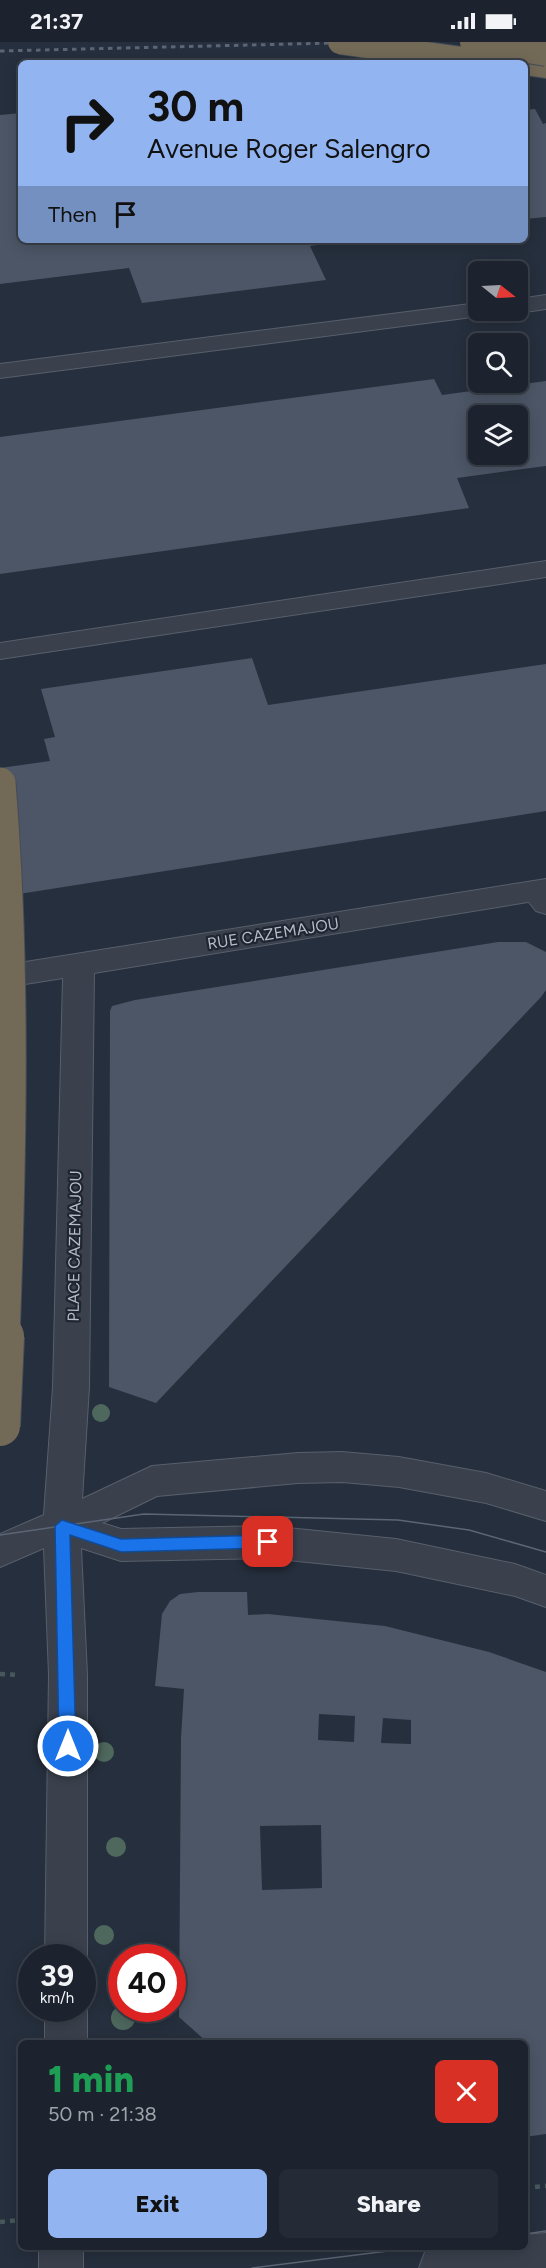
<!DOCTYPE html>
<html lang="en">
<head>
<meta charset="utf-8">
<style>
	body { margin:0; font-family:Figtree,sans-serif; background:#252b36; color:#f1f3f6; height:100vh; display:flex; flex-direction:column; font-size:22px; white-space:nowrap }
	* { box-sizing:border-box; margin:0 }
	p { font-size:20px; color:#a0a4aa }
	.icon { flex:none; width:33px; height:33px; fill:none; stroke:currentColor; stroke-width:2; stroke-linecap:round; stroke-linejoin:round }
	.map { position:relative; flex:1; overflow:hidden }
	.side { position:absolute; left:18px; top:1998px; width:510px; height:210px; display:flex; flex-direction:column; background:#1c232e; border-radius:9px; box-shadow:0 3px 15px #0003,0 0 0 2px #3a404a }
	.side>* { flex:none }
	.guide { position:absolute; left:18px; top:18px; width:510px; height:183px; border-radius:9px; box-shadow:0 3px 15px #0003,0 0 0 2px #3a404a; background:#92b4f1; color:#111; overflow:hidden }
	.needle { width:39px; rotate:108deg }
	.controls { position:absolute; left:468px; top:219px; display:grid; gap:12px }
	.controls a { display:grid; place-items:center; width:60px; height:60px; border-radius:9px; background:#1c232e; box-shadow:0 3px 15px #0003,0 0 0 2px #3a404a; font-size:30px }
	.speed { position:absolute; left:18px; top:1902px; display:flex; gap:12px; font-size:30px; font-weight:700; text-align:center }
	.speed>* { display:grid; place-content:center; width:78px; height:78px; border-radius:50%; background:#1c232e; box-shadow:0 3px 15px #0003,0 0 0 2px #3a404a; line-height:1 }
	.speed small { font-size:15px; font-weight:400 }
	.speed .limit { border:9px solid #d22; background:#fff; color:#111 }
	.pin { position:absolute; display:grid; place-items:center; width:51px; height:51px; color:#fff; margin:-26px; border-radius:12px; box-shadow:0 3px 9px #0006 }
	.me { position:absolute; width:66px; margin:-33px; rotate:0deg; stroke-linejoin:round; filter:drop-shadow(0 0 4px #0008) }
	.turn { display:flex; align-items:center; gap:21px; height:126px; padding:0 30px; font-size:27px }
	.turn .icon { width:78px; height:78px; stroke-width:2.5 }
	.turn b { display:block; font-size:42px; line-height:51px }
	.then { display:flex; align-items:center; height:57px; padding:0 30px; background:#0003; gap:12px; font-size:22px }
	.round { display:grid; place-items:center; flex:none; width:63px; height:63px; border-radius:9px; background:#252b36 }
	.summary { display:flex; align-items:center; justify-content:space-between; height:102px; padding:0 30px }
	h1 { font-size:36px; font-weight:800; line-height:45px; color:#1e9e55 }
	.action { display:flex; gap:12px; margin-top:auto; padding:12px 30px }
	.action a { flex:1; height:69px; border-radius:9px; background:#92b4f1; color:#111; font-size:24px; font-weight:800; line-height:69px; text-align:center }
	.action a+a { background:#252b36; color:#f1f3f6 }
	.status { display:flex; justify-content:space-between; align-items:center; height:42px; padding:0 30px; background:#1c232e; direction:ltr }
	.status svg { height:16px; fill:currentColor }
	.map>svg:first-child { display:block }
</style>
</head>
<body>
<div class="status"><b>21:37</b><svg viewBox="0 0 49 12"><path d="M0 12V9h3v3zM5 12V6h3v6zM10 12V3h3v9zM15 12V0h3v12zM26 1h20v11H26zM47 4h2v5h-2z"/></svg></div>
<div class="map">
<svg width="546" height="2226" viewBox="0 0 546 2226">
	<rect width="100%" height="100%" fill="#262f3d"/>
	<path fill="#4c5666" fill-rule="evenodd" d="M535,67L543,82L546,81V175L525,177V68Z
		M21,71V198L347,199L310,204L326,238L142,261L129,226L0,242V73Z
		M434,337L442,353L546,339V424L457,436L469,466L0,532V395ZM478,374H518V412H478Z
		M252,616L268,663L546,622V769L0,855V726L50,719L44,697L55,695L41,647Z
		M498,900H526L546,910V948L541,955L156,1361L109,1345L110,969L112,964L135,958Z
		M198,1550H247L248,1573L268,1572L385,1584L489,1610L546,1630V2092L525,2095V2001H208L179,1975L181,1696L184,1647L155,1644L162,1572L170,1559L180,1552ZM319,1672L355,1674L354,1700L318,1698ZM383,1676L411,1678V1702L381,1701ZM321,1783L322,1846L262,1848L260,1784Z"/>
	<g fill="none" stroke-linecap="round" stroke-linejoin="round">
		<g stroke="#585f6b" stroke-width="2">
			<path id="service" d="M546,253V267L518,271L510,268H518V257Z
				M478,261V268H491L488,273L0,336V322Z
				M546,519V535L0,617V601Z
				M534,839L546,844V872L536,869L520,849L524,842Z"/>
		</g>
		<g stroke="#585f6b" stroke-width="2">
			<path id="minor" d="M546,2191V2226H419L425,2210L438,2205H525V2193Z"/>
		</g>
		<g stroke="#585f6b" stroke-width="2">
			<path id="tertiary" d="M546,837V857L94,931L89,1345L82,1457L152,1424L298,1411L342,1410L399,1415L486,1431L546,1449V1479L486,1461L399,1445L342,1440L298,1441L157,1454L102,1481L121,1487L268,1484L396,1497L515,1522L546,1533V1565L515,1554L396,1529L268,1516L121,1519L81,1506L87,1633V1916L82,1926V1916H45L49,1633L44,1506L0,1525V1492L44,1473L53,1345L63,936L0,946V924Z
				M82,1956L87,1966V2001H45V1966H82Z
				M39,2205H83V2226H39Z"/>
		</g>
		<g stroke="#454c58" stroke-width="2">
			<path id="motorway" d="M523,21H525L546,24V36L525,33Z"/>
		</g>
		<path stroke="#46585b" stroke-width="4.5" stroke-dasharray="5 5" stroke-linecap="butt" d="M0,1632L19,1633
			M525,2146L546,2144
			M0,2180L21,2178"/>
		<use href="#service" fill="#3a414d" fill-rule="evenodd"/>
		<use href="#minor" fill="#3a414d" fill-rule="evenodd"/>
		<use href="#tertiary" fill="#3a414d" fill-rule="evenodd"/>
		<use href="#motorway" fill="#736957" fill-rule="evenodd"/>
		<path stroke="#5c6574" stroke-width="1.5" d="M0,1493L144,1472L398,1478L469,1488L546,1510
			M525,2192L546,2189
			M252,2226L420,2205"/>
		<path stroke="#5c6574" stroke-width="3" stroke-dasharray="4.5 4.5" stroke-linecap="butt" d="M468,0L546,2
			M364,6L546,14
			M0,9L375,0"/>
		<g stroke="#454c58" stroke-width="26" stroke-linecap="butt">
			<path id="motorway-bridge-far2" d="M340,0L490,21
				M472,0L546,12"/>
		</g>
		<g stroke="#454c58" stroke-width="33" stroke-linecap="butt">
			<path id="motorway-bridge-far1" d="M0,741C15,926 11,1110 4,1296"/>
		</g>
		<g stroke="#454c58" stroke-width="42" stroke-linecap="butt">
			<path id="motorway-bridge" d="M0,1384L4,1294"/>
		</g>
		<use href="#motorway-bridge-far2" stroke="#736957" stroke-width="24"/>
		<use href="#motorway-bridge-far1" stroke="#736957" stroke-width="31"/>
		<use href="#motorway-bridge" stroke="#736957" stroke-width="40"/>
	</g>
	<g fill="#4e685e">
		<circle cx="101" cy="1371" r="9"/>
		<circle cx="104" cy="1710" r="10"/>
		<circle cx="116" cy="1805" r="10"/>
		<circle cx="104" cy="1893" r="10"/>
		<circle cx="123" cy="1976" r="12"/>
	</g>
	<path fill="#1a73e8" stroke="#114b97" stroke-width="1.5" d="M62,1478L121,1497L268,1493L276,1500L268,1506L121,1510L70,1493L76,1704L73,1709L68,1711L62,1709L59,1704L55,1484Z"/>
	<g text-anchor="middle" stroke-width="4.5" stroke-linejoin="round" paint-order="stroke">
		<g font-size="16" fill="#b6bcc8" stroke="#1f2632">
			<text transform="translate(273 891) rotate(-9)" y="6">RUE CAZEMAJOU</text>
			<text transform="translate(74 1204) rotate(-89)" y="6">PLACE CAZEMAJOU</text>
		</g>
	</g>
</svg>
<div class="controls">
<a><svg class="needle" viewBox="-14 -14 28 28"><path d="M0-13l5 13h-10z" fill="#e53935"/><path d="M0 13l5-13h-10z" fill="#a0a4aa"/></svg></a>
<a><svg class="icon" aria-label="search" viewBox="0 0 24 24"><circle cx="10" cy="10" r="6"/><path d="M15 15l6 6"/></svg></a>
<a><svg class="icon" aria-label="layers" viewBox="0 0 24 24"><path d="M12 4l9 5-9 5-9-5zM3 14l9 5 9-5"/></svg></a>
</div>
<div class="speed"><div>39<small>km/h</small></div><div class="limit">40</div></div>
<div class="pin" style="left:268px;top:1500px;background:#d93025"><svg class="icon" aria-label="arrive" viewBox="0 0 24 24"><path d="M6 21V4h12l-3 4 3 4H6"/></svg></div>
<svg class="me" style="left:68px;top:1704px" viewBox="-20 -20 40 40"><circle r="17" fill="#1a73e8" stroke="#fff" stroke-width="3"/><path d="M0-11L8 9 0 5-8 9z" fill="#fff"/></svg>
<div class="guide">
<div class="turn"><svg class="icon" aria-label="right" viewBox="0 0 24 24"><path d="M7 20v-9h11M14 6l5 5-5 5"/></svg><div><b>30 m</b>Avenue Roger Salengro</div></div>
<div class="then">Then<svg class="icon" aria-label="arrive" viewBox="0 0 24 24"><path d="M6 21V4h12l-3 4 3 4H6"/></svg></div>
</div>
<section class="side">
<div class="summary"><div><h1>1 min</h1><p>50 m · 21:38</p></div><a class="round" style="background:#d93025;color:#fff"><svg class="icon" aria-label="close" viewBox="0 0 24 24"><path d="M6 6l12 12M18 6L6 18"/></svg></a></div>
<div class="action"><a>Exit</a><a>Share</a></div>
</section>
</div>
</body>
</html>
